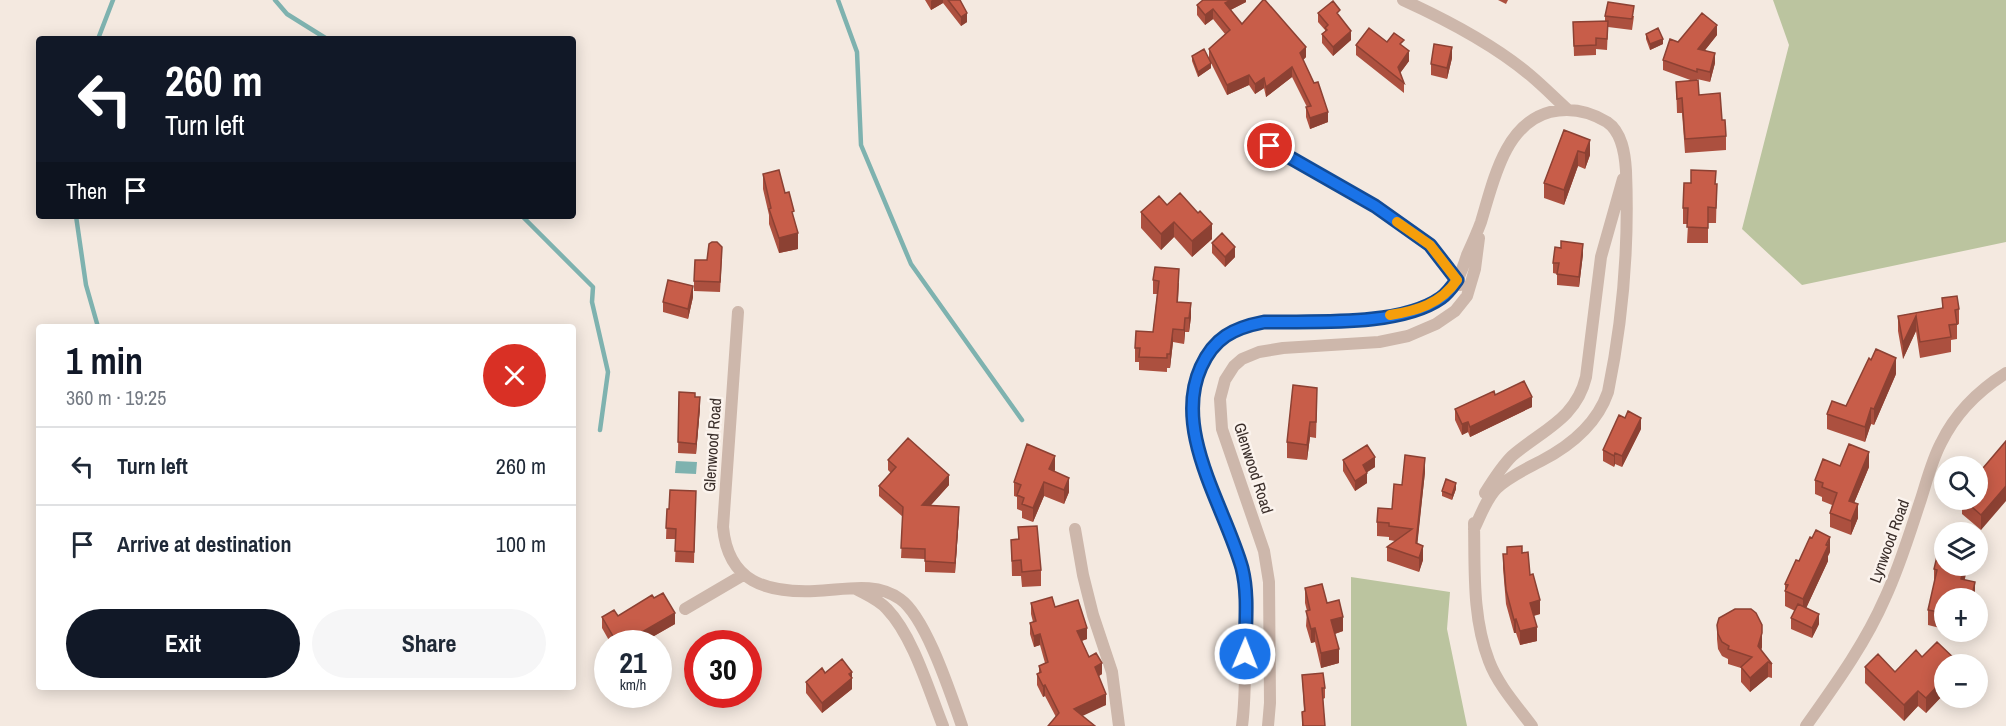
<!DOCTYPE html>
<html lang="en">
<head>
<meta charset="utf-8">
<style>
	body { margin:0; font-family:"Archivo Narrow",sans-serif; background:#f6f6f7; color:#1f2937; height:100vh; display:flex; flex-direction:column; font-size:22px; white-space:nowrap }
	* { box-sizing:border-box; margin:0 }
	p { font-size:20px; color:#747a83 }
	.icon { flex:none; width:33px; height:33px; fill:none; stroke:currentColor; stroke-width:2; stroke-linecap:round; stroke-linejoin:round }
	.map { position:relative; flex:1; overflow:hidden }
	.details { position:absolute; left:36px; top:324px; width:540px; height:366px; display:flex; flex-direction:column; background:#fff; border-radius:6px; box-shadow:0 3px 15px #0003 }
	.details>* { flex:none }
	.top-card { position:absolute; left:36px; top:36px; width:540px; height:183px; border-radius:6px; box-shadow:0 3px 15px #0003; background:#111827; color:#fff; overflow:hidden }
	.tools { position:absolute; left:1934px; top:456px; display:grid; gap:12px }
	.tools a { display:grid; place-items:center; width:54px; height:54px; border-radius:50%; background:#fff; box-shadow:0 3px 15px #0003; font-size:30px }
	.speed { position:absolute; left:594px; top:630px; display:flex; gap:12px; font-size:30px; font-weight:700; text-align:center }
	.speed>* { display:grid; place-content:center; width:78px; height:78px; border-radius:50%; background:#fff; box-shadow:0 3px 15px #0003; line-height:1 }
	.speed small { font-size:15px; font-weight:400 }
	.speed .limit { border:9px solid #d22; background:#fff; color:#111 }
	.pin { position:absolute; display:grid; place-items:center; width:51px; height:51px; color:#fff; margin:-26px; border:3px solid #fff; border-radius:50%; box-shadow:0 2px 6px #0007 }
	.me { position:absolute; width:66px; margin:-33px; rotate:1deg; stroke-linejoin:round; filter:drop-shadow(0 0 4px #0008) }
	.turn { display:flex; align-items:center; gap:21px; height:126px; padding:0 30px; font-size:27px }
	.turn .icon { width:78px; height:78px; stroke-width:2.5 }
	.turn b { display:block; font-size:42px; line-height:51px }
	.then { display:flex; align-items:center; height:57px; padding:0 30px; background:#0003; gap:12px; font-size:22px }
	.round { display:grid; place-items:center; flex:none; width:63px; height:63px; border-radius:32px; background:#f6f6f7 }
	.summary { display:flex; align-items:center; justify-content:space-between; height:102px; padding:0 30px }
	h1 { font-size:36px; font-weight:700; line-height:45px; color:#111827 }
	.action { display:flex; gap:12px; margin-top:auto; padding:12px 30px }
	.action a { flex:1; height:69px; border-radius:36px; background:#111827; color:#fff; font-size:24px; font-weight:700; line-height:69px; text-align:center }
	.action a+a { background:#f6f6f7; color:#1f2937 }
	ul { padding:0; list-style:none }
	li { display:flex; align-items:center; gap:18px; height:78px; padding:0 30px; border-top:2px solid #e0e1e3 }
	li div { flex:1 }
	li b { display:block; font-size:22px }
	li em { font-style:normal }
	.map>svg:first-child { display:block }
</style>
</head>
<body>
<div class="map">
<svg width="2006" height="726" viewBox="0 0 2006 726">
	<rect width="100%" height="100%" fill="#f4e9e0"/>
	<path fill="#bbc49f" d="M1773,0H2006V242L1802,285L1742,229L1789,45Z
		M1351,577L1450,592L1447,629L1467,726H1351Z"/>
	<path fill="#7eb2af" d="M676,461L697,462L696,474L675,473Z"/>
	<g fill="none" stroke-linecap="round" stroke-linejoin="round">
		<path stroke="#7eb2af" stroke-width="4.5" d="M275,0L287,14L327,39
			M838,0L857,52L861,145L911,264L1022,420
			M98,39L113,0
			M76,216L86,285L98,327
			M522,216L593,287L592,302L608,372L600,430"/>
		<path stroke="#cdb7ab" stroke-width="12" d="M1403,0C1447,20 1493,44 1530,75C1543,86 1555,98 1567,109
			M1270,146L1375,206L1430,245L1448,266L1460,285
			M738,312L723,527C728,582 766,593 815,591C844,590 875,581 900,599C926,617 951,695 962,726
			M1485,493C1493,480 1501,467 1512,456C1542,430 1576,419 1586,377L1601,257L1623,179
			M1474,523C1475,569 1472,617 1489,661C1498,685 1517,706 1532,726
			M1075,529L1083,575L1093,615L1112,672L1119,726
			M856,589C867,595 879,600 887,609C913,636 929,691 943,726
			M685,609L743,575
			M1242,726C1246,696 1245,665 1245,635C1245,614 1247,593 1243,572C1228,508 1171,434 1201,367C1214,338 1233,328 1264,322C1314,320 1400,327 1442,297C1456,288 1462,271 1467,255C1472,244 1477,233 1481,222C1493,183 1504,124 1550,112C1571,107 1589,111 1607,122C1622,132 1625,154 1626,171C1629,245 1623,319 1608,392C1597,424 1570,446 1541,461C1526,469 1510,476 1497,488C1486,499 1481,515 1474,529
			M1268,726L1270,703L1269,582L1264,551L1222,429L1220,399L1225,380L1234,366L1242,359L1259,352L1283,348L1379,342L1408,336L1436,324L1455,311L1467,296L1475,269L1479,238
			M1806,726C1835,685 1865,644 1885,598C1900,566 1910,532 1921,499C1927,480 1932,460 1941,443C1955,414 1979,390 2006,373"/>
	</g>
	<path fill="#ac503f" d="M925,0H960L967,22L961,26L943,3L931,10Z
		M1246,0V2L1230,10L1242,24L1306,57L1303,60L1328,122L1310,129L1306,117V107H1307L1292,77L1266,97L1264,88L1255,94L1249,85L1227,95L1209,59V49L1225,34L1213,19L1205,25L1197,15V5Z
		M1498,0H1508L1506,4Z
		M1318,13L1340,18L1351,40L1333,56L1322,43V34L1325,32V30L1318,22Z
		M1605,16H1634L1632,30L1608,27L1607,50L1596,49V55L1574,56L1573,22L1605,21Z
		M1646,34L1663,44L1650,50L1646,39Z
		M1717,35L1705,50L1715,63L1710,82L1697,79V81L1699,95L1722,120L1726,136V150L1685,153L1682,113H1677L1676,82L1693,81L1663,70V60L1678,42Z
		M1387,42L1404,47L1409,61L1400,73L1404,83V93L1356,55V45Z
		M1192,56L1211,68L1198,77L1192,61Z
		M1452,58L1447,79L1431,75V64Z
		M1564,130L1590,155L1585,169L1578,166L1564,205L1544,198V183Z
		M763,174L785,193L794,219L798,249L779,253L769,224V215L763,189Z
		M1716,184H1717L1716,223H1708V243H1687L1688,224H1683V208Z
		M1167,205L1212,239L1192,257L1174,237L1161,250L1141,228V212Z
		M1212,243L1235,257L1225,267L1212,253Z
		M1583,254L1579,287L1557,285V274L1553,273V263Z
		M722,257L720,292L694,291V281L707,260Z
		M1153,280L1179,283L1178,302L1191,317L1189,332H1185L1184,344L1173,342L1170,368H1167V372L1139,370V362H1135V348L1153,332L1157,294H1153Z
		M693,297L688,319L663,312V302Z
		M1942,298L1959,309V324L1957,325V339L1951,340V352L1920,358L1916,331L1903,359L1898,331V316L1942,308Z
		M1896,374L1874,425L1871,424L1865,442L1827,429V414L1846,406Z
		M679,392L700,408L696,454L678,453Z
		M1495,395L1532,407L1470,437L1468,432L1462,435L1455,420V409Z
		M1317,404L1316,438L1310,437L1307,460L1287,458V442Z
		M1641,429L1622,467L1615,464L1614,467L1603,461V450Z
		M2006,441L1981,530L1962,514V500H1977V475Z
		M888,460L949,485L931,505L959,517L955,573L925,572V559L901,558L903,517L879,496V486L891,473L888,470Z
		M1343,460L1375,467L1367,472V483L1355,491L1343,471Z
		M1840,466L1869,467L1854,503L1858,518L1851,535L1830,527V513L1832,505L1822,501V497L1815,494V480Z
		M1055,470L1054,471L1069,492L1064,504L1044,496L1033,522L1022,518V511L1017,509V497L1014,496V482Z
		M1425,472L1417,544L1423,560L1419,572L1387,561V547L1395,541L1389,540V537L1377,536V522L1392,509L1402,485Z
		M1456,489L1452,500L1442,496V491Z
		M696,491L694,563L675,562L676,539H666L667,509H669Z
		M1018,527L1041,570V586L1022,587L1021,576H1012L1011,540L1018,539Z
		M1507,547L1522,553L1530,575L1540,614L1534,616L1537,641L1520,645L1516,633H1514L1506,604L1503,568V554H1507Z
		M1830,552L1828,556V561L1806,608L1819,624L1812,638L1791,629V618L1795,611L1785,606V584L1799,561Z
		M1934,569L1965,580L1975,582V598H1944V629L1928,625V610L1934,584Z
		M1305,588L1327,603L1343,631L1335,634L1339,663L1321,668L1315,642L1311,643L1306,626L1307,611L1305,603Z
		M654,598L675,624L640,644H611L602,628V617L618,616Z
		M1031,603L1055,607L1087,639L1082,641L1089,657L1102,674L1099,676L1106,705L1056,717L1045,696L1043,697L1037,685V674L1039,673V666L1045,663L1040,645L1034,647L1030,634V623L1033,622L1031,614Z
		M1717,625L1762,647L1761,650L1772,664V678L1768,677L1750,692L1741,682V668L1728,664V659L1722,656L1718,649L1717,639Z
		M1922,657L1959,664H1944V694L1926,713L1918,706L1904,721L1865,683V667L1895,672Z
		M852,672V689L822,713L806,693V682L825,673Z
		M1302,675L1325,688V698L1323,699L1325,726H1302V712L1304,711Z"/>
	<path fill="#8c4133" d="M932,0H943V3L931,10V1Z
		M1231,0H1246V2L1225,13V3Z
		M1213,9V19L1205,25V15Z
		M967,13V22L961,26V17Z
		M1717,25V35L1698,59V49Z
		M1351,31V40L1333,56V47Z
		M1663,39V44L1650,50V44Z
		M1306,47V57L1300,63V53Z
		M1452,47V58L1447,79V68Z
		M1409,51V61L1398,76V67Z
		M1715,53V63L1710,82V72Z
		M1211,63V68L1198,77V72Z
		M1292,67V77L1266,97V87Z
		M1249,75V85L1227,95V85Z
		M1264,78V88L1255,94V84Z
		M1328,112V122L1310,129V118Z
		M1590,140V155L1585,169V153Z
		M1578,151V166L1564,205V190Z
		M1174,222V237L1161,250V234Z
		M1212,224V239L1192,257V241Z
		M798,233V249L779,253V238Z
		M1583,244V254L1579,287V277Z
		M1235,247V257L1225,267V257Z
		M693,286V297L688,319V309Z
		M1191,303V317L1189,332V318Z
		M1916,316V331L1903,359V343Z
		M1185,318V332L1184,344V330Z
		M1173,329V342L1170,368V354Z
		M1896,358V374L1874,425V409Z
		M700,397V408L696,454V444Z
		M1532,397V407L1470,437V427Z
		M1871,408V424L1865,442V427Z
		M1641,418V429L1622,467V456Z
		M1310,422V437L1307,460V445Z
		M1468,422V432L1462,435V424Z
		M1869,452V467L1849,515V501Z
		M1615,453V464L1614,467V456Z
		M1055,456V470L1049,483V469Z
		M1375,457V467L1363,475V465Z
		M1425,458V472L1416,557V543Z
		M1367,473V483L1355,491V481Z
		M949,475V485L922,515V505Z
		M1069,478V492L1064,504V490Z
		M1044,482V496L1033,522V508Z
		M1456,483V489L1452,500V495Z
		M2006,486V501L1981,530V515Z
		M1858,504V518L1851,535V521Z
		M959,507V517L955,573V563Z
		M1830,537V552L1828,556V561L1803,615V599Z
		M1423,546V560L1419,572V558Z
		M1964,566H1968L1961,595V579Z
		M1975,582V598H1972V596Z
		M1540,600V614L1530,616V603Z
		M675,613V624L640,644H630V639Z
		M1819,614V624L1812,638V628Z
		M1343,617V631L1331,635V620Z
		M1516,619V633H1514V620Z
		M1537,627V641L1520,645V631Z
		M1087,628V639L1077,642V631Z
		M1315,628V642L1311,643V629Z
		M1762,633V647L1758,661V646Z
		M1040,634V645L1034,647V636Z
		M628,636V644H617Z
		M1339,649V663L1321,668V653Z
		M1768,662V677L1750,692V678Z
		M1102,663V674L1095,678V667Z
		M852,672V689L822,713V703Z
		M1944,679V694L1926,713V698Z
		M1045,685V696L1043,697V686Z
		M1918,691V706L1904,721V705Z
		M1106,694V705L1074,720V709Z"/>
	<path fill="#c85d49" stroke="#8c4133" stroke-width="1.5" d="M948,0H960L967,13L961,17Z
		M1203,0H1231L1225,3L1242,24L1263,0H1265L1306,47L1300,53L1314,83L1318,82L1328,112L1310,118L1306,107L1311,106L1292,67L1266,87L1264,78L1255,84L1249,75L1227,85L1209,49L1230,30L1213,9L1205,15L1197,5Z
		M1333,1L1340,10L1337,13L1351,31L1333,47L1322,34L1327,30L1325,28L1328,25L1318,13Z
		M1608,2L1634,6L1632,19L1605,16Z
		M1702,13L1717,25L1698,49L1715,53L1710,72L1697,69V72L1663,60L1670,39L1678,42Z
		M1608,21L1607,39L1596,38V45L1574,46L1573,22Z
		M1369,28L1387,42L1394,33L1404,40L1400,44L1409,51L1398,67L1404,83L1356,45Z
		M1658,28L1663,39L1650,44L1646,34Z
		M1434,44L1452,47L1447,68L1431,64Z
		M1204,49L1211,63L1198,72L1192,56Z
		M1698,80L1699,95L1720,93L1722,120H1725L1726,136L1685,139L1682,98L1677,99L1676,82Z
		M1564,130L1590,140L1585,153L1578,151L1564,190L1544,183Z
		M779,170L785,193L789,192L794,211L792,212L798,233L779,238L769,209L771,208L763,174Z
		M1691,170L1716,171L1715,184H1717L1716,208L1708,207V228L1687,227L1688,208H1683L1684,183H1691Z
		M1180,193L1198,213L1200,211L1212,224L1192,241L1174,222L1161,234L1141,212L1159,196L1167,205Z
		M1222,233L1235,247L1225,257L1212,243Z
		M1561,241L1583,244L1579,277L1557,274L1559,263H1553L1555,247L1561,248Z
		M712,242H717L722,247L720,282L694,281L695,260H707L709,244Z
		M1155,267L1179,269L1177,302L1191,303L1189,318H1185L1184,330L1173,329L1170,354H1167V358L1139,357L1140,348H1135L1136,331L1153,332L1159,281L1153,280Z
		M668,280L693,286L688,309L663,302Z
		M1957,296L1959,309L1955,310L1957,324L1949,325L1951,337L1920,342L1916,316L1903,343L1898,316L1943,308L1942,298Z
		M1876,349L1896,358L1874,409L1871,408L1865,427L1827,414L1832,401L1846,406L1869,358L1871,360Z
		M1524,381L1532,397L1470,427L1468,422L1462,424L1455,409L1494,391L1495,395Z
		M1293,385L1317,388L1316,422H1310L1307,445L1287,442Z
		M679,392L695,393V397H700L696,444L678,442Z
		M1628,411L1641,418L1622,456L1615,453L1614,456L1603,450L1619,415L1625,418Z
		M908,438L949,475L922,505L959,507L955,563L925,561V549L901,548L903,507L879,486L896,467L888,460Z
		M2006,441V486L1981,515L1964,500H1977V481L1980,477L1977,475Z
		M1027,444L1055,456L1049,469L1069,478L1064,490L1044,482L1033,508L1022,504L1024,498L1017,495L1021,485L1014,482Z
		M1849,444L1869,452L1849,501L1858,504L1851,521L1830,513L1837,493L1822,487L1823,483L1815,480L1823,459L1840,466Z
		M1367,445L1375,457L1363,465L1367,473L1355,481L1343,460Z
		M1405,455L1425,458L1416,543L1423,546L1419,558L1387,547L1412,529L1389,526V523L1377,522L1378,508L1392,509L1394,484L1402,485Z
		M1446,479L1456,483L1452,495L1442,491Z
		M670,490L696,491L694,552L675,551L676,529L666,528L667,509H669Z
		M1037,526L1041,570L1022,572L1021,560L1012,561L1011,540L1019,539L1018,527Z
		M1816,530L1830,537L1826,545L1828,546L1803,599L1785,591L1788,585L1785,584L1796,560L1799,561L1810,537L1812,538Z
		M1522,546V553L1528,552L1530,575L1533,574L1540,600L1530,603L1537,627L1520,631L1516,619L1514,620L1506,590L1503,554H1507V547Z
		M1939,548L1944,549V548V566H1964L1961,579L1975,582L1972,596L1953,592L1951,598H1944V613L1928,610L1937,570L1934,569Z
		M1322,584L1327,603L1339,600L1343,617L1331,620L1339,649L1321,653L1315,628L1311,629L1306,611L1310,610L1305,588Z
		M663,593L675,613L630,639L628,636L617,643L602,617L614,610L618,616L652,595L654,598Z
		M1052,597L1055,607L1078,600L1087,628L1077,631L1089,657L1096,653L1102,663L1095,667L1106,694L1074,709L1095,726H1048L1059,713L1045,685L1043,686L1037,674L1041,672L1039,666L1048,662L1040,634L1034,636L1030,623L1036,621L1031,603Z
		M1798,604L1819,614L1812,628L1791,618Z
		M1735,609H1751L1756,613L1762,625V633L1758,646L1772,664L1768,662L1750,678L1741,667L1752,657L1728,649L1729,646L1722,642L1718,634L1717,625L1719,618Z
		M1937,642L1959,663L1958,664H1944V679L1926,698L1918,691L1904,705L1865,667L1878,654L1895,672L1916,650L1922,657Z
		M842,659L852,672L849,674L852,678L822,703L806,682L822,668L825,673Z
		M1323,673L1325,688H1322L1325,726H1303L1302,712L1305,711L1302,675Z"/>
	<g fill="none" stroke-linecap="round" stroke-linejoin="round">
		<g stroke="#114b97" stroke-width="15">
			<path id="route" d="M1245,654C1245,626 1249,596 1242,568C1225,507 1172,431 1201,367C1214,338 1233,328 1264,322C1314,321 1400,327 1441,298C1448,293 1452,287 1457,280L1430,245L1375,206L1270,146"/>
		</g>
		<use href="#route" stroke="#1a73e8" stroke-width="10"/>
		<path stroke="#f59e0b" stroke-width="10" d="M1390,315C1416,311 1441,304 1457,280L1430,245L1397,222"/>
	</g>
	<g text-anchor="middle" stroke-width="5" stroke-linejoin="round" paint-order="stroke">
		<g font-size="16" fill="#3a2e2a" stroke="#fbf3ed">
			<text transform="translate(712 445) rotate(-86)" y="6">Glenwood Road</text>
			<text transform="translate(1254 468) rotate(72)" y="6">Glenwood Road</text>
			<text transform="translate(1889 541) rotate(-70)" y="6">Lynwood Road</text>
		</g>
	</g>
</svg>
<div class="tools">
<a><svg class="icon" aria-label="search" viewBox="0 0 24 24"><circle cx="10" cy="10" r="6"/><path d="M15 15l6 6"/></svg></a>
<a><svg class="icon" aria-label="layers" viewBox="0 0 24 24"><path d="M12 4l9 5-9 5-9-5zM3 14l9 5 9-5"/></svg></a>
<a>+</a>
<a>−</a>
</div>
<div class="speed"><div>21<small>km/h</small></div><div class="limit">30</div></div>
<div class="pin" style="left:1270px;top:146px;background:#d93025"><svg class="icon" aria-label="arrive" viewBox="0 0 24 24"><path d="M6 21V4h12l-3 4 3 4H6"/></svg></div>
<svg class="me" style="left:1245px;top:654px" viewBox="-20 -20 40 40"><circle r="17" fill="#1a73e8" stroke="#fff" stroke-width="3"/><path d="M0-11L8 9 0 5-8 9z" fill="#fff"/></svg>
<div class="top-card">
<div class="turn"><svg class="icon" aria-label="left" viewBox="0 0 24 24"><path d="M17 20v-9H6M10 6l-5 5 5 5"/></svg><div><b>260 m</b>Turn left</div></div>
<div class="then">Then<svg class="icon" aria-label="arrive" viewBox="0 0 24 24"><path d="M6 21V4h12l-3 4 3 4H6"/></svg></div>
</div>
<section class="details">
<div class="summary"><div><h1>1 min</h1><p>360 m · 19:25</p></div><a class="round" style="background:#d93025;color:#fff"><svg class="icon" aria-label="close" viewBox="0 0 24 24"><path d="M6 6l12 12M18 6L6 18"/></svg></a></div>
<ul>
<li><svg class="icon" aria-label="left" viewBox="0 0 24 24"><path d="M17 20v-9H6M10 6l-5 5 5 5"/></svg><div><b>Turn left</b></div><em>260 m</em></li>
<li><svg class="icon" aria-label="arrive" viewBox="0 0 24 24"><path d="M6 21V4h12l-3 4 3 4H6"/></svg><div><b>Arrive at destination</b></div><em>100 m</em></li>
</ul>
<div class="action"><a>Exit</a><a>Share</a></div>
</section>
</div>
</body>
</html>
